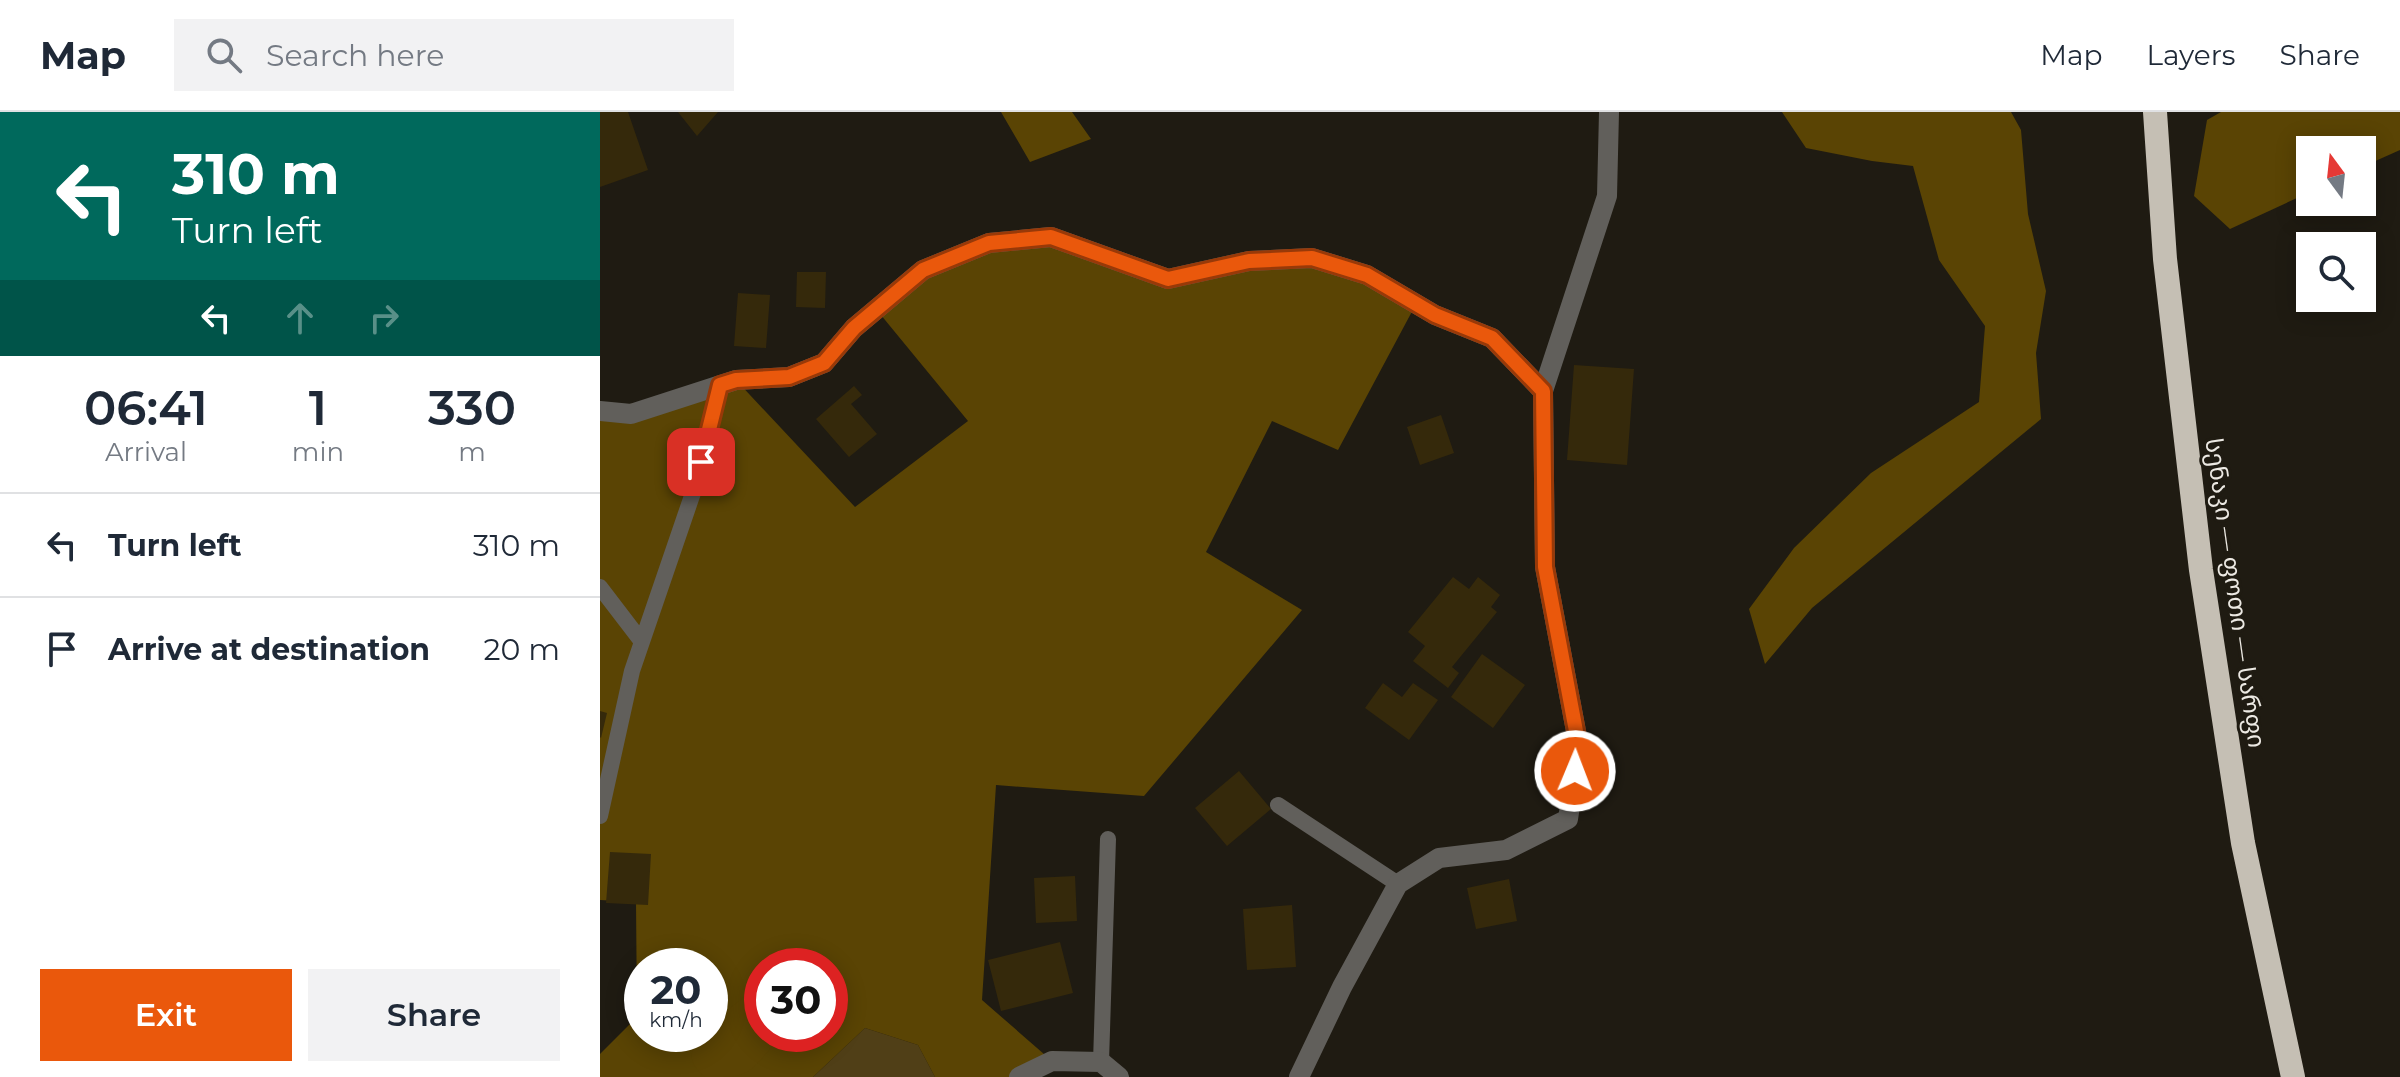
<!DOCTYPE html>
<html lang="en">
<head>
<meta charset="utf-8">
<style>
	body { margin:0; font-family:Montserrat,"Noto Sans Georgian",sans-serif; background:#f2f2f3; color:#1f2937; height:100vh; display:flex; flex-direction:column; font-size:30px; white-space:nowrap }
	* { box-sizing:border-box; margin:0 }
	p { font-size:26px; color:#747a83 }
	.icon { flex:none; width:44px; height:44px; fill:none; stroke:currentColor; stroke-width:2; stroke-linecap:round; stroke-linejoin:round }
	.map { position:relative; flex:1; overflow:hidden }
	.panel { display:flex; flex-direction:column; background:#fff; width:600px }
	.panel>* { flex:none }
	.guide { background:#00695c; color:#fff; overflow:hidden }
	.needle { width:52px; rotate:345deg }
	.fabs { position:absolute; left:1696px; top:24px; display:grid; gap:16px }
	.fabs a { display:grid; place-items:center; width:80px; height:80px; border-radius:0px; background:#fff; box-shadow:0 4px 20px #0003; font-size:40px }
	.speed { position:absolute; left:24px; top:836px; display:flex; gap:16px; font-size:40px; font-weight:700; text-align:center }
	.speed>* { display:grid; place-content:center; width:104px; height:104px; border-radius:50%; background:#fff; box-shadow:0 4px 20px #0003; line-height:1 }
	.speed small { font-size:20px; font-weight:400 }
	.speed .limit { border:12px solid #d22; background:#fff; color:#111 }
	.pin { position:absolute; display:grid; place-items:center; width:68px; height:68px; color:#fff; margin:-34px; border-radius:16px; box-shadow:0 4px 12px #0006 }
	.me { position:absolute; width:88px; margin:-44px; rotate:1deg; stroke-linejoin:round; filter:drop-shadow(0 0 6px #0008) }
	.turn { display:flex; align-items:center; gap:28px; height:168px; padding:0 40px; font-size:36px }
	.turn .icon { width:104px; height:104px; stroke-width:2.5 }
	.turn b { display:block; font-size:56px; line-height:68px }
	.lanes { display:flex; align-items:center; height:76px; padding:0 40px; background:#0003; justify-content:center; gap:40px; direction:ltr }
	.lanes .off { opacity:.35 }
	.eta { display:flex; justify-content:space-evenly; align-items:center; height:136px; text-align:center }
	.eta b { font-size:48px; font-weight:600; line-height:56px }
	.cta { display:flex; gap:16px; margin-top:auto; padding:16px 40px }
	.cta a { flex:1; height:92px; border-radius:0px; background:#ea580c; color:#fff; font-size:32px; font-weight:600; line-height:92px; text-align:center }
	.cta a+a { background:#f2f2f3; color:#1f2937 }
	ul { padding:0; list-style:none }
	li { display:flex; align-items:center; gap:24px; height:104px; padding:0 40px; border-top:2px solid #e0e1e3 }
	li div { flex:1 }
	li b { display:block; font-size:30px }
	li em { font-style:normal }
	header { display:flex; align-items:center; gap:48px; box-sizing:border-box; height:112px; padding:0 40px; background:#fff; border-bottom:2px solid #e0e1e3 }
	header strong { font-size:38px }
	nav { display:flex; gap:44px; margin-inline-start:auto; font-size:28px }
	.search { width:560px; height:72px; background:#f2f2f3; display:flex; align-items:center; gap:20px; box-sizing:border-box; padding:0 28px; border-radius:0px; color:#747a83; font-size:30px }
	main { display:flex; flex:1; min-height:0 }
	.map>svg:first-child { display:block }
</style>
</head>
<body>
<header>
<strong>Map</strong>
<div class="search"><svg class="icon" aria-label="search" viewBox="0 0 24 24"><circle cx="10" cy="10" r="6"/><path d="M15 15l6 6"/></svg>Search here</div>
<nav><a>Map</a><a>Layers</a><a>Share</a></nav>
</header>
<main>
<section class="panel">
<div class="guide">
<div class="turn"><svg class="icon" aria-label="left" viewBox="0 0 24 24"><path d="M17 20v-9H6M10 6l-5 5 5 5"/></svg><div><b>310 m</b>Turn left</div></div>
<div class="lanes"><svg class="icon" aria-label="left" viewBox="0 0 24 24"><path d="M17 20v-9H6M10 6l-5 5 5 5"/></svg><svg class="icon off" aria-label="ahead" viewBox="0 0 24 24"><path d="M12 20V5M6 11l6-6 6 6"/></svg><svg class="icon off" aria-label="right" viewBox="0 0 24 24"><path d="M7 20v-9h11M14 6l5 5-5 5"/></svg></div>
</div>
<div class="eta">
<div><b>06:41</b><p>Arrival</p></div>
<div><b>1</b><p>min</p></div>
<div><b>330</b><p>m</p></div>
</div>
<ul>
<li><svg class="icon" aria-label="left" viewBox="0 0 24 24"><path d="M17 20v-9H6M10 6l-5 5 5 5"/></svg><div><b>Turn left</b></div><em>310 m</em></li>
<li><svg class="icon" aria-label="arrive" viewBox="0 0 24 24"><path d="M6 21V4h12l-3 4 3 4H6"/></svg><div><b>Arrive at destination</b></div><em>20 m</em></li>
</ul>
<div class="cta"><a>Exit</a><a>Share</a></div>
</section>
<div class="map">
<svg width="1800" height="965" viewBox="0 0 1800 965">
	<rect width="100%" height="100%" fill="#1f1b12"/>
	<path fill="#503f17" d="M265,916L318,933L335,965H213Z"/>
	<path fill="#5a4404" fill-rule="evenodd" d="M401,0H472L491,27L430,50Z
		M1182,0H1411L1421,18L1428,102L1446,179L1436,241L1441,307L1212,496L1165,552L1149,497L1194,436L1271,361L1379,290L1385,214L1339,148L1313,54L1272,49L1206,36Z
		M1621,0H1800V38L1762,55V38H1710V80L1630,117L1594,84L1607,8Z
		M451,125L568,167L712,146L816,192L738,338L672,309L606,440L702,498L544,684L396,673L382,888L452,949L419,965H335L318,933L265,916L213,965H0V942L37,905L36,790L0,788V299L136,268L255,395L368,309L276,197L323,158ZM42,854H110V922H42ZM162,854H230V922H162Z"/>
	<path fill="#5b4404" d="M144,885L161,890L162,922H172L173,933C147,965 146,965 105,965C87,949 89,941 101,922H110V912Z"/>
	<path fill="#35290b" d="M0,0H28L48,58L0,75Z
		M78,0H118L97,24Z
		M197,160H226L225,196L196,195Z
		M138,181L170,183L166,236L134,234Z
		M974,253L1034,257L1027,353L967,348Z
		M254,274L262,283L251,292L277,322L249,345L216,307Z
		M841,303L854,341L820,353L807,315Z
		M853,465L869,477L878,465L900,483L891,495L897,500L852,555L859,561L848,576L813,549L825,534L808,520Z
		M882,542L925,573L893,616L851,585Z
		M783,571L802,585L813,571L838,588L809,628L765,596Z
		M0,599L7,601L1,626L0,625Z
		M639,659L671,697L627,734L595,696Z
		M10,740L51,742L48,793L6,791Z
		M475,764L477,809L436,811L434,766Z
		M909,767L917,809L876,817L867,776Z
		M692,793L696,855L647,858L643,797Z
		M460,830L473,881L401,899L388,848Z"/>
	<g fill="none" stroke-linecap="round" stroke-linejoin="round">
		<path stroke="#615f5b" stroke-width="16" d="M0,475L42,530
			M678,693L798,772
			M0,704L32,559L95,375L120,273
			M501,950L508,727"/>
		<path stroke="#615f5b" stroke-width="20" d="M0,299L31,302L136,268L189,265L224,251L254,216L323,158L389,131L451,125L568,167L649,149L712,146L767,163L835,203L892,226L943,279
			M419,965L452,949L501,950L519,965
			M699,965L742,875L798,772L839,746L906,738L968,707L979,635L945,455L943,279L1007,84L1009,0"/>
		<path stroke="#c5bfb4" stroke-width="24" d="M1555,0L1565,147L1601,458L1643,731L1693,965"/>
	</g>
	<g fill="none" stroke-linecap="round" stroke-linejoin="round">
		<g stroke="#983908" stroke-width="20">
			<path id="route" d="M101,350L120,273L136,268L189,265L224,251L254,216L323,158L389,131L451,125L568,167L649,149L712,146L767,163L835,203L892,226L943,279L945,455L979,635L975,659"/>
		</g>
		<use href="#route" stroke="#ea580c" stroke-width="14"/>
	</g>
	<g text-anchor="middle" stroke-width="6" stroke-linejoin="round" paint-order="stroke">
		<g font-size="24" fill="#ece9e3" stroke="#1f1b12">
			<text transform="translate(1635 481) rotate(82)" y="8">სენაკი — ფოთი — სარფი</text>
		</g>
	</g>
</svg>
<div class="fabs">
<a><svg class="needle" viewBox="-14 -14 28 28"><path d="M0-13l5 13h-10z" fill="#e53935"/><path d="M0 13l5-13h-10z" fill="#747a83"/></svg></a>
<a><svg class="icon" aria-label="search" viewBox="0 0 24 24"><circle cx="10" cy="10" r="6"/><path d="M15 15l6 6"/></svg></a>
</div>
<div class="speed"><div>20<small>km/h</small></div><div class="limit">30</div></div>
<div class="pin" style="left:101px;top:350px;background:#d93025"><svg class="icon" aria-label="arrive" viewBox="0 0 24 24"><path d="M6 21V4h12l-3 4 3 4H6"/></svg></div>
<svg class="me" style="left:975px;top:659px" viewBox="-20 -20 40 40"><circle r="17" fill="#ea580c" stroke="#fff" stroke-width="3"/><path d="M0-11L8 9 0 5-8 9z" fill="#fff"/></svg>
</div>
</main>
</body>
</html>
